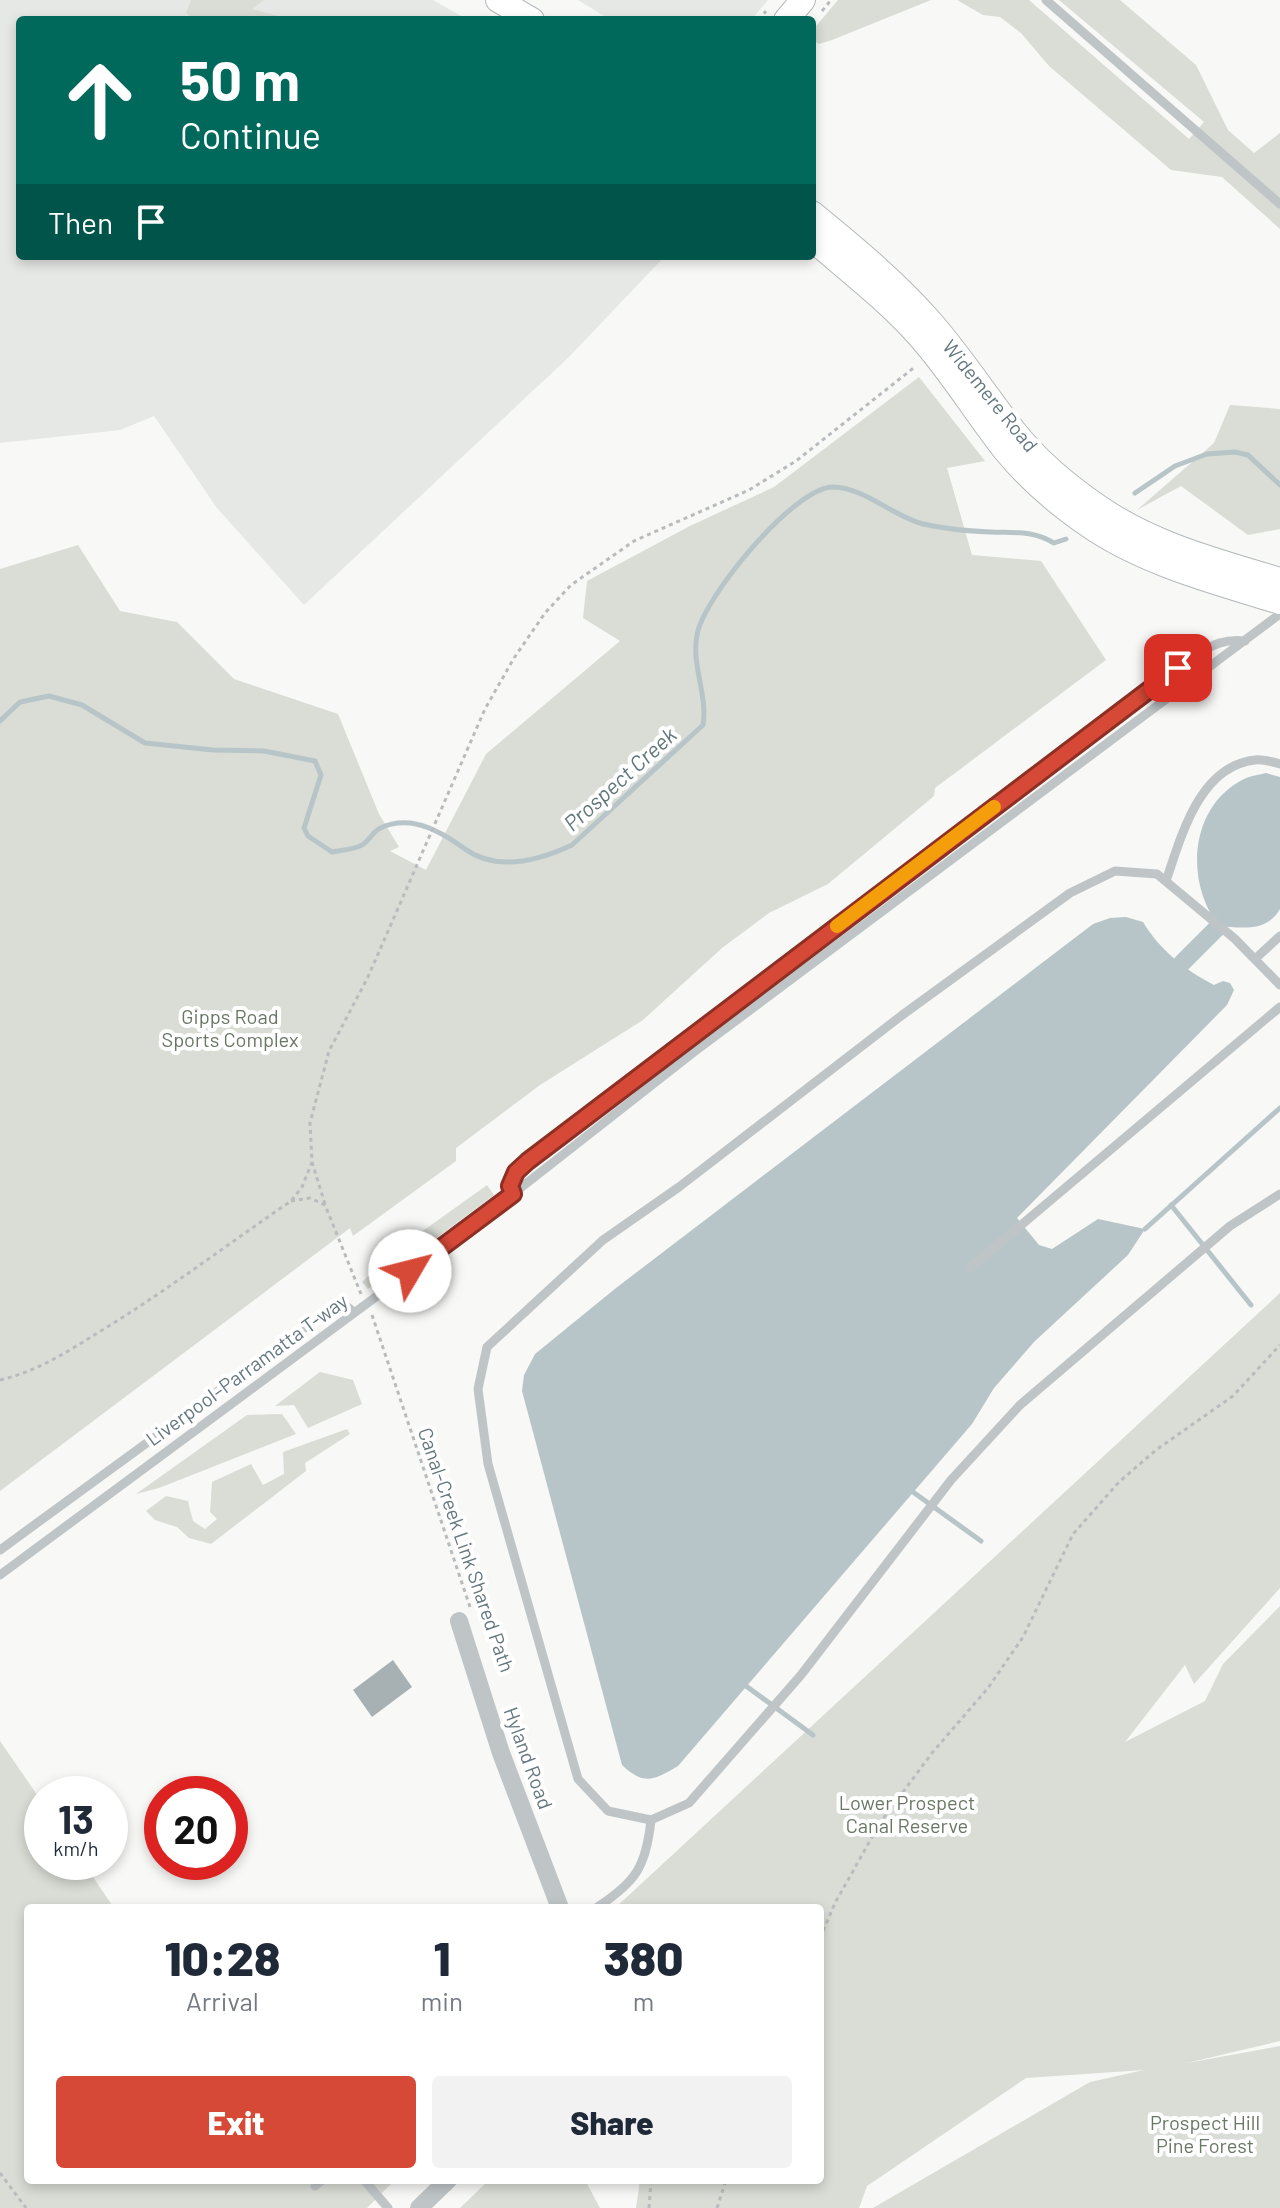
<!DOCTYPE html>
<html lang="en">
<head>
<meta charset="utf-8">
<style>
	body { margin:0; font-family:Barlow,sans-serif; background:#f2f2f3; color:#1f2937; height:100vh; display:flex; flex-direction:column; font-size:30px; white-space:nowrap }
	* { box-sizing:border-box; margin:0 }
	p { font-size:26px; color:#747a83 }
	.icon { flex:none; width:44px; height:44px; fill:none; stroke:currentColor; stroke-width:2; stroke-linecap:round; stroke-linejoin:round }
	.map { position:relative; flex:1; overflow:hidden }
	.details { position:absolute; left:24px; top:1904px; width:800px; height:280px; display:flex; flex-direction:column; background:#fff; border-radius:8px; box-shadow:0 4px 12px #0003 }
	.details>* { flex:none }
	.hud { position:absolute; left:16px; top:16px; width:800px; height:244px; border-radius:8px; box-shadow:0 4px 12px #0003; background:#00695c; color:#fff; overflow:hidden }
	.speed { position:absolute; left:24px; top:1776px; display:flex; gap:16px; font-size:40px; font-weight:700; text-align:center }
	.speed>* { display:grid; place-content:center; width:104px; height:104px; border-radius:50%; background:#fff; box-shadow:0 4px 12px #0003; line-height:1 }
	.speed small { font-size:20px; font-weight:400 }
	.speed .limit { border:12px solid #d22; background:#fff; color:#111 }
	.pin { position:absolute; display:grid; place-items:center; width:68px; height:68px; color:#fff; margin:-34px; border-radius:16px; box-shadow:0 4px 12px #0006 }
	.me { position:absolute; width:88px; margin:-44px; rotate:53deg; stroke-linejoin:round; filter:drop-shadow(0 0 6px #0008) }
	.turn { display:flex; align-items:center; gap:28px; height:168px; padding:0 32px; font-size:36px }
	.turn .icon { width:104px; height:104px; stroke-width:2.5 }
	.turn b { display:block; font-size:56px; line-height:68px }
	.then { display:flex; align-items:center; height:76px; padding:0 32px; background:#0003; gap:16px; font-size:30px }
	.eta { display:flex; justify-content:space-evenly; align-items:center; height:136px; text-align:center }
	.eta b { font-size:48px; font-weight:800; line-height:56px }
	.primary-button { display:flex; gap:16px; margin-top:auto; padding:16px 32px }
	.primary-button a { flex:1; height:92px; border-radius:8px; background:#d74937; color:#fff; font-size:32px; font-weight:800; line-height:92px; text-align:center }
	.primary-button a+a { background:#f2f2f3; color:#1f2937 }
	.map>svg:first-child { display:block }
</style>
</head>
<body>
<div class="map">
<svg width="1280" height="2208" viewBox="0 0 1280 2208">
	<rect width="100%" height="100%" fill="#f8f8f6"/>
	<path fill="#e6e8e6" d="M0,0H433L468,20H20V256H665L569,357L304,605L217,508L154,416L120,430L0,443Z
		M578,0H768L751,20H611Z"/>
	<path fill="#d9ddd5" d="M191,0H264L252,9L293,20H195L186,13Z
		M838,0H931L832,40L819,44L812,40V31Z
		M957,0H1029L1189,139L1204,122L1059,0H1120L1196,65L1228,130L1254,153L1280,133V229L1222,177L1171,170L1049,66L1021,33L1000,17L983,15Z
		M919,377L985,461L947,468L972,555L1041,561L1106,660L935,788L934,796L828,884L769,913L722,948L643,1020L540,1085L456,1148V1161L353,1236L350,1228L0,1491V569L78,545L120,611L177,622L234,679L338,714L379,814L399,847L390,851L426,870L486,754L620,641L583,618L587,581L690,526L774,487Z
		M1230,405L1280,409V529L1248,535L1181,486L1137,510L1214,443Z
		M487,1185L494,1195L368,1289L362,1282L399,1248Z
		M1280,1293V1588L1194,1684L1185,1665L1125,1742L1205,1701L1223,1664L1280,1606V2041L1187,2063L1280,2046V2208H873L1090,2082L1144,2070L1026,2078L867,2186L859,2208H636L640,2180H820V1908H615Z
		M320,1372L353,1380L362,1404L308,1428L294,1405L275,1406Z
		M282,1414L296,1434L159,1488L136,1494L247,1415Z
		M347,1429L350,1434L305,1463L306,1471L211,1544L189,1538L177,1527L155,1520L146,1511L166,1496L188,1501L193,1521L205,1529L217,1519L210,1512L212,1482L251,1464L263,1485L284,1474L283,1452Z
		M0,1741L42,1802V1862H83L114,1908H28V2180H395L367,2208H0Z
		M489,2180H585L600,2208H460Z"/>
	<path fill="#b8c5c8" d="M1266,773L1280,777V909C1267,932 1242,928 1219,926C1185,883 1189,808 1242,780C1249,776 1258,775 1266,773Z
		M1126,917L1143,922C1159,949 1185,970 1214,985L1223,981L1230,983L1234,990L1227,1005L1017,1218L1039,1245L1052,1249L1098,1219L1145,1229L1128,1255L1034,1342L994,1388L972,1424L678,1766C654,1780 644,1786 622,1765L522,1391L524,1375L535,1354L616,1288L1093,924L1110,918Z"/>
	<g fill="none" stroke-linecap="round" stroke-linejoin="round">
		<path stroke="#b8c5c8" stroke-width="5" d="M1135,493L1175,466L1207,454L1235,452L1248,455L1280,485
			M0,721L20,702L49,696L82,705L145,743L213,750L264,751L315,761L321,775L304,828L308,836L332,852C341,850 354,850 362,845C367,842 371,836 375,832C383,824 399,822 410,823C430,825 450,838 465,849C497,872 540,860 572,845L703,725C708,695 691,665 697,635C703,598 794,487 833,487C866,488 892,516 923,524C945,529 967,531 990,532C1014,533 1032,530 1054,543L1066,539
			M1171,1205L1251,1305
			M1145,1229L1280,1108
			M913,1492L981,1541
			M746,1686L813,1735"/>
		<path stroke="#b8c5c8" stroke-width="18" d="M1182,963L1219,926"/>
	</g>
	<path fill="#a7b1b4" d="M393,1660L412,1687L372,1717L353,1690Z"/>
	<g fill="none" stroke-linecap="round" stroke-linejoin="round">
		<g stroke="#b2b9bc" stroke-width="26">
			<path id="secondary" d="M498,0L532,20
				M786,20L803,0
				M812,213C853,247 894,280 929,320C960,355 985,394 1014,431C1037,460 1069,487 1100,508C1154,545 1218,561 1280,580
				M812,239C849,271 888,301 920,337C951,372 975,412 1004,449C1029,480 1061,507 1094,529C1149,565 1218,583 1280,602"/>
		</g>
		<path stroke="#b8bcbe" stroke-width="3" stroke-dasharray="4 4" stroke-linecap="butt" d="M822,11L831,0
			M759,20L766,11
			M312,1162L325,1204
			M291,1201L310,1198L325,1205L361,1294
			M372,1315L470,1607
			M0,1380C39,1371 70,1350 104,1329C169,1289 228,1244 291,1201L302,1187L312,1162L310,1123L329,1051L368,977L485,709L514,658L545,613L571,585L634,541L749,490L796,461L916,366
			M820,1938L835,1903L880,1823L932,1753L988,1688L1023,1637L1073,1534L1119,1482L1156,1450L1233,1396L1280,1345
			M0,2173L26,2208
			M649,2208L651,2180
			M717,2208L726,2180"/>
		<path stroke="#bfc5c7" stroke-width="9" d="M1046,0L1280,204
			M1166,881C1181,837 1199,766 1255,760C1262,759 1273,762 1280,764
			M1255,959L1280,936
			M1280,985L1235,939L1157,874L1115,871L1070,893L901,1016L679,1187L603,1240L487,1347L478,1389L488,1464L578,1779L608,1811L651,1820L689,1803L801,1675L951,1480L1020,1405L1230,1226L1280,1194
			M513,1194L510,1186L516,1172L528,1161L1196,655C1213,644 1225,639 1245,641
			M970,1268L1280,1007
			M0,1550L329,1310C341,1303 346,1303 354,1313
			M0,1575L477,1222L694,1052L1280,614
			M596,1908C636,1882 646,1867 651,1820
			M364,2180L388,2208
			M315,2186L322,2180"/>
		<path stroke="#bfc5c7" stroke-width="18" d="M459,1621L501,1753L560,1908
			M419,2208L448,2180"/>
		<use href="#secondary" stroke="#fff" stroke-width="24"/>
	</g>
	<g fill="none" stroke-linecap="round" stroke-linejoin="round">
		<g stroke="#8c2f24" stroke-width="20">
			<path id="route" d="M410,1271L513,1194L510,1186L516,1172L528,1161L1178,668"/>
		</g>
		<use href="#route" stroke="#d74937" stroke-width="14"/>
		<path stroke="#f59e0b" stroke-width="14" d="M837,926L994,807"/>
	</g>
	<g text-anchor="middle" stroke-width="8" stroke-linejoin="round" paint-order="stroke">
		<g font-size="20" fill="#65777e" stroke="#fff">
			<text transform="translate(990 396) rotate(51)" y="7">Widemere Road</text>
			<text transform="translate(247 1370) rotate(-36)" y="7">Liverpool–Parramatta T-way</text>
			<text transform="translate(466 1550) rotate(71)" y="7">Canal-Creek Link Shared Path</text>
			<text transform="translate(528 1758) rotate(70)" y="7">Hyland Road</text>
		</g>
		<g font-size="20" fill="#697764" stroke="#fff">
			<text x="230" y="1024">Gipps Road<tspan x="230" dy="23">Sports Complex</tspan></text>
			<text x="907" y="1810">Lower Prospect<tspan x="907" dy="23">Canal Reserve</tspan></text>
			<text x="1205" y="2130">Prospect Hill<tspan x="1205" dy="23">Pine Forest</tspan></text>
		</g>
		<g font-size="22" font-style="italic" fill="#607679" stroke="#fff">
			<text transform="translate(620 779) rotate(-42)" y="8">Prospect Creek</text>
		</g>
	</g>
</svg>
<div class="speed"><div>13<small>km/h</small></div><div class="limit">20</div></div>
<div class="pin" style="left:1178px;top:668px;background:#d93025"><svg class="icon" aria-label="arrive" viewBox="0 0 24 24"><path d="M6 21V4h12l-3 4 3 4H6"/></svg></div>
<svg class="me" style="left:410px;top:1271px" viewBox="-20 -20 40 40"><circle r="19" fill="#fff"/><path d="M0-13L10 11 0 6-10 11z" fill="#d74937"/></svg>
<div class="hud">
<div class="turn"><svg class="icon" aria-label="ahead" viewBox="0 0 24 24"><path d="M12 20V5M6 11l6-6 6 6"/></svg><div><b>50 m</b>Continue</div></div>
<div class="then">Then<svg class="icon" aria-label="arrive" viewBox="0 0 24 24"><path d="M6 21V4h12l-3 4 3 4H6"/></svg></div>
</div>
<section class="details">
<div class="eta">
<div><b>10:28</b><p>Arrival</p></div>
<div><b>1</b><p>min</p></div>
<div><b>380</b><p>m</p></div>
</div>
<div class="primary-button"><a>Exit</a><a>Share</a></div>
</section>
</div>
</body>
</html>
